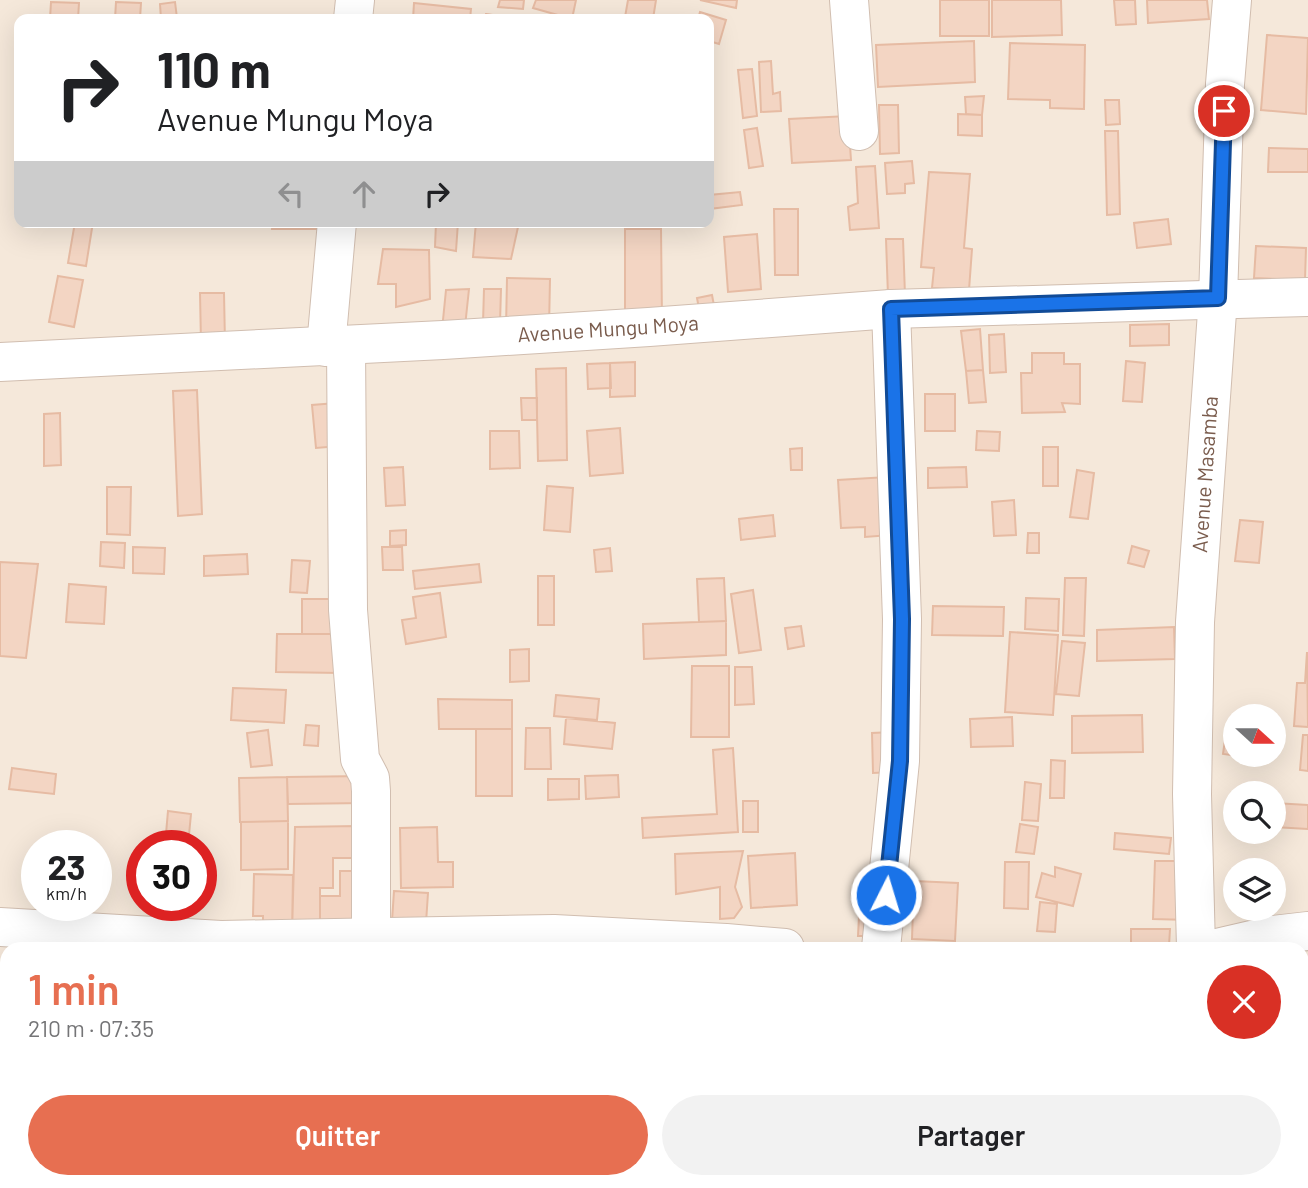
<!DOCTYPE html>
<html lang="fr">
<head>
<meta charset="utf-8">
<style>
	body { margin:0; font-family:Barlow,sans-serif; background:#f2f2f2; color:#202124; height:100vh; display:flex; flex-direction:column; font-size:26px; white-space:nowrap }
	* { box-sizing:border-box; margin:0 }
	p { font-size:23px; color:#757577 }
	.icon { flex:none; width:38px; height:38px; fill:none; stroke:currentColor; stroke-width:2; stroke-linecap:round; stroke-linejoin:round }
	.map { position:relative; flex:1; overflow:hidden }
	.drawer { position:absolute; left:0px; top:942px; width:1309px; height:247px; display:flex; flex-direction:column; background:#fff; border-radius:21px 21px 0 0; box-shadow:0 7px 28px #0002 }
	.drawer>* { flex:none }
	.banner { position:absolute; left:14px; top:14px; width:700px; height:214px; border-radius:14px; box-shadow:0 7px 28px #0002; background:#fff; color:#202124; overflow:hidden }
	.needle { width:46px; rotate:111deg }
	.controls { position:absolute; left:1223px; top:704px; display:grid; gap:14px }
	.controls a { display:grid; place-items:center; width:63px; height:63px; border-radius:50%; background:#fff; box-shadow:0 7px 28px #0002; font-size:35px }
	.speed { position:absolute; left:21px; top:830px; display:flex; gap:14px; font-size:35px; font-weight:700; text-align:center }
	.speed>* { display:grid; place-content:center; width:91px; height:91px; border-radius:50%; background:#fff; box-shadow:0 7px 28px #0002; line-height:1 }
	.speed small { font-size:18px; font-weight:400 }
	.speed .limit { border:10px solid #d22; background:#fff; color:#111 }
	.pin { position:absolute; display:grid; place-items:center; width:60px; height:60px; color:#fff; margin:-30px; border:4px solid #fff; border-radius:50%; box-shadow:0 2px 7px #0007 }
	.me { position:absolute; width:77px; margin:-38px; rotate:5deg; stroke-linejoin:round; filter:drop-shadow(0 0 5px #0008) }
	.turn { display:flex; align-items:center; gap:24px; height:147px; padding:0 28px; font-size:32px }
	.turn .icon { width:91px; height:91px; stroke-width:2.5 }
	.turn b { display:block; font-size:49px; line-height:60px }
	.lanes { display:flex; align-items:center; height:66px; padding:0 28px; background:#0003; justify-content:center; gap:35px; direction:ltr }
	.lanes .off { opacity:.35 }
	.round { display:grid; place-items:center; flex:none; width:74px; height:74px; border-radius:37px; background:#f2f2f2 }
	.headline { display:flex; align-items:center; justify-content:space-between; height:119px; padding:0 28px }
	h1 { font-size:42px; font-weight:600; line-height:52px; color:#e76f51 }
	.button { display:flex; gap:14px; margin-top:auto; padding:14px 28px }
	.button a { flex:1; height:80px; border-radius:42px; background:#e76f51; color:#fff; font-size:28px; font-weight:600; line-height:80px; text-align:center }
	.button a+a { background:#f2f2f2; color:#202124 }
	.map>svg:first-child { display:block }
</style>
</head>
<body>
<div class="map">
<svg width="1308" height="1188" viewBox="0 0 1308 1188">
	<rect width="100%" height="100%" fill="#fdf6ec"/>
	<path fill="#f5e8da" fill-rule="evenodd" d="M0,0H1308V1188H0ZM19,19H709V222H19ZM1236,716H1274V754H1236ZM1236,793H1274V831H1236ZM37,845H96V905H37ZM142,845H201V905H142ZM1236,870H1274V908H1236ZM7,948H1302V1181H7Z"/>
	<path fill="#f3d5c3" stroke="#e6bba3" stroke-width="2" d="M500,0H524L523,9L498,7Z
		M536,0H576L572,19L533,8Z
		M628,0H656L653,19L625,17Z
		M700,0H737L736,8Z
		M940,0H989V36H940Z
		M992,0H1061L1062,35L992,37Z
		M1114,0H1135L1136,24L1116,25Z
		M1147,0H1207L1209,19L1148,23Z
		M51,2L79,3L78,19H50Z
		M116,2L141,3L140,19H115Z
		M175,2L177,18L161,19L160,4Z
		M414,3L471,9L470,19H413Z
		M700,12L726,20L719,44L709,41V19H698Z
		M486,14L514,18V19H485Z
		M1267,35L1308,38L1306,114L1261,110Z
		M974,41L975,82L878,87L876,45Z
		M1010,43L1085,45L1084,109L1050,108V100L1008,99Z
		M771,61L773,94L780,92L781,111L761,112L759,62Z
		M752,69L757,116L743,118L738,70Z
		M984,96L982,115L966,114L965,97Z
		M1105,100H1119L1120,124L1106,125Z
		M879,105H898L899,153L880,154Z
		M958,114L982,115V136L958,135Z
		M848,116L851,160L792,163L789,119Z
		M757,128L763,166L749,168L744,130Z
		M1105,131H1118L1120,214L1107,215Z
		M1269,148L1308,149V172H1268Z
		M912,161L914,183L905,184V193L887,194L885,163Z
		M875,166L879,228L850,230L848,207L858,203L856,167Z
		M929,172L970,174L964,248L972,249L969,290L932,288L934,268L921,267Z
		M740,192L742,205L709,209V195Z
		M774,209H798V275H775Z
		M1168,219L1171,244L1137,248L1134,223Z
		M75,222H93L86,266L68,263Z
		M273,222H326L325,229H272Z
		M436,222H458L456,251L435,247Z
		M476,222H508L518,227L511,259L473,257Z
		M625,229H661L662,319H625Z
		M757,234L761,289L728,292L724,237Z
		M886,239H903L905,295L888,296Z
		M1256,246L1306,248L1305,280L1254,278Z
		M383,249L429,250L430,299L396,307V284H378Z
		M58,276L83,280L74,327L49,322Z
		M507,278L550,279L549,329L506,328Z
		M469,289L464,336L441,340L446,290Z
		M484,289H501L500,323H483Z
		M200,293H224L225,343H201Z
		M712,295L716,316L701,319L697,298Z
		M1169,324V345L1130,346V325Z
		M980,329L983,370L966,371L961,331Z
		M1004,334L1006,372L990,373L989,335Z
		M1032,353H1064V364H1080V404L1062,403L1065,412L1022,413L1021,373H1032Z
		M1126,361L1145,363L1142,402L1123,401Z
		M635,362V396L610,397V363Z
		M610,363L611,388L588,389L587,364Z
		M566,368L567,460L538,461L536,369Z
		M983,370L986,402L969,403L966,371Z
		M197,390L202,514L178,516L173,391Z
		M925,394H955V431H925Z
		M521,398H537V420H522Z
		M336,403L339,446L316,448L312,405Z
		M60,413L61,465L44,466V414Z
		M620,428L623,473L590,476L587,431Z
		M490,431H519L520,468L490,469Z
		M977,431L1000,432L999,451L976,450Z
		M1043,447H1058V486H1043Z
		M802,448V470H791L790,449Z
		M403,467L405,505L386,506L384,468Z
		M966,467L967,487L928,488V468Z
		M1077,470L1094,473L1088,519L1070,517Z
		M887,477L890,535L865,537V527L841,528L838,480Z
		M547,486L573,488L570,532L544,530Z
		M107,487H131L130,535L107,534Z
		M1014,500L1016,535L994,536L992,502Z
		M773,515L775,536L741,540L739,519Z
		M1240,520L1263,522L1259,563L1235,561Z
		M406,530V545L390,546V531Z
		M1028,533H1039V553H1027Z
		M101,542L125,543L124,568L100,566Z
		M1132,546L1149,551L1144,567L1128,563Z
		M133,547L165,548L164,574L133,573Z
		M382,547H402L403,570H383Z
		M610,548L612,571L596,572L594,550Z
		M247,554L248,574L204,576V556Z
		M292,560L310,561L307,593L290,592Z
		M0,562L38,564L26,658L0,656Z
		M479,564L481,582L415,589L413,571Z
		M538,576H554V625H538Z
		M724,578L726,621L699,622L697,579Z
		M1065,578H1086L1084,636L1063,635Z
		M69,584L106,587L104,624L66,622Z
		M753,590L761,650L739,653L731,594Z
		M440,593L446,637L406,644L402,620L416,618L413,597Z
		M1026,598L1059,599L1058,631L1025,629Z
		M302,599H342V634H302Z
		M933,606L1004,607L1003,636L932,635Z
		M726,621V655L644,659L643,624Z
		M801,626L804,646L788,649L785,628Z
		M1174,627L1175,659L1097,661V630Z
		M1010,632L1058,635L1053,715L1005,712Z
		M277,634H342L341,673L276,672Z
		M1062,641L1085,643L1079,696L1056,694Z
		M529,649V681L510,682V650Z
		M1307,652L1308,727L1294,726L1297,683H1305Z
		M692,666H729V737H691Z
		M735,667H752L754,704L735,705Z
		M233,688L286,690L284,723L231,720Z
		M556,695L599,699L597,720L554,716Z
		M438,699L512,700V729H439Z
		M1142,715L1143,752L1072,753V716Z
		M1012,717L1013,746L971,747L970,719Z
		M566,718L615,723L612,749L564,744Z
		M306,725L319,726L318,746L304,745Z
		M1236,725V754H1262L1261,759L1223,754L1227,726Z
		M526,728H550L551,769H525Z
		M476,729H512V796H476Z
		M268,730L272,765L251,767L247,733Z
		M892,732V772L873,773L872,733Z
		M1303,735H1308V771L1300,770Z
		M733,748L738,832L643,838L642,818L717,814L713,750Z
		M1051,760L1065,761L1064,798H1050Z
		M12,768L56,774L54,794L9,789Z
		M618,775L619,797L586,799L585,776Z
		M365,776V803L288,804L287,777Z
		M287,777L288,821L240,822L239,778Z
		M548,779H579V799L548,800Z
		M1025,782L1041,784L1038,821L1022,820Z
		M743,801H758V832H743Z
		M1274,803L1308,805V829L1274,827Z
		M168,811L191,814L188,845H165Z
		M288,821V869L241,870V822Z
		M1020,824L1038,827L1034,854L1016,852Z
		M356,826V858H333V888H320V930L292,933L295,827Z
		M437,827L438,862H453V887L401,888L400,828Z
		M1115,833L1171,838L1169,854L1114,849Z
		M743,851L735,887L742,907L734,918L720,919V887L676,894L675,854Z
		M795,853L797,905L751,908L748,856Z
		M1155,861H1179L1189,920L1153,919Z
		M1005,862H1029L1028,909L1004,908Z
		M1055,867L1081,874L1073,906L1036,897L1042,873L1055,877Z
		M340,871H364L363,930H320V896H340Z
		M254,874L293,875L292,933L263,932V916H253Z
		M864,877L882,878L880,897H864Z
		M914,881L958,883L955,941L912,939Z
		M394,891L428,893L426,923L392,921Z
		M1040,902L1057,904L1055,932L1037,931Z
		M859,916L871,917L870,936H858Z
		M1131,929H1170L1169,946L1131,947Z
		M0,979L7,980V1041L0,1040Z
		M1302,1012L1308,1013V1037L1302,1036Z
		M1302,1039H1308V1081L1302,1080Z
		M1302,1084L1308,1085V1147L1302,1146Z
		M1302,1160H1305L1304,1188H1286L1287,1181H1302Z
		M20,1181H49L47,1188H18Z
		M111,1181H157L156,1188H110Z
		M235,1181H250L295,1188H234Z
		M588,1181H608V1188H588Z
		M1030,1181H1048L1047,1188H1029Z
		M1096,1181H1132L1130,1188H1094Z"/>
	<g fill="none" stroke-linecap="round" stroke-linejoin="round">
		<g stroke="#d1beb0" stroke-width="40">
			<g id="minor">
				<path d="M849,0L859,131"/>
				<path d="M353,19L355,0"/>
				<path d="M346,346L348,610L360,759L370,778L371,791V938"/>
				<path d="M326,347L337,222"/>
				<path id="s1" d="M0,362L443,340L649,327L891,309L1308,297"/>
				<path d="M0,927L221,940L554,934L726,943L785,948"/>
				<path d="M881,948L900,761L902,619L891,309"/>
				<path id="s2" d="M1196,948L1192,794L1195,622L1218,298L1225,84L1232,0"/>
				<path d="M1217,948L1273,935L1308,931"/>
				<path d="M201,1188V1181"/>
				<path d="M717,1188V1181"/>
				<path d="M1154,1188L1156,1181"/>
			</g>
		</g>
		<use href="#minor" stroke="#fff" stroke-width="38"/>
	</g>
	<g fill="none" stroke-linecap="round" stroke-linejoin="round">
		<g stroke="#114b97" stroke-width="18">
			<path id="route" d="M886,895L900,761L902,619L891,309L1218,298L1224,111"/>
		</g>
		<use href="#route" stroke="#1a73e8" stroke-width="12"/>
	</g>
	<g text-anchor="middle" stroke-width="7" stroke-linejoin="round" paint-order="stroke">
		<g font-size="21" fill="#7a5c4d" stroke="#fffaf3">
			<text dy="7" stroke="none"><textPath href="#s1" startOffset="609">Avenue Mungu Moya</textPath></text>
			<text dy="7" stroke="none"><textPath href="#s2" startOffset="474">Avenue Masamba</textPath></text>
		</g>
	</g>
</svg>
<div class="controls">
<a><svg class="needle" viewBox="-14 -14 28 28"><path d="M0-13l5 13h-10z" fill="#e53935"/><path d="M0 13l5-13h-10z" fill="#757577"/></svg></a>
<a><svg class="icon" aria-label="search" viewBox="0 0 24 24"><circle cx="10" cy="10" r="6"/><path d="M15 15l6 6"/></svg></a>
<a><svg class="icon" aria-label="layers" viewBox="0 0 24 24"><path d="M12 4l9 5-9 5-9-5zM3 14l9 5 9-5"/></svg></a>
</div>
<div class="speed"><div>23<small>km/h</small></div><div class="limit">30</div></div>
<div class="pin" style="left:1224px;top:111px;background:#d93025"><svg class="icon" aria-label="arrive" viewBox="0 0 24 24"><path d="M6 21V4h12l-3 4 3 4H6"/></svg></div>
<svg class="me" style="left:886px;top:895px" viewBox="-20 -20 40 40"><circle r="17" fill="#1a73e8" stroke="#fff" stroke-width="3"/><path d="M0-11L8 9 0 5-8 9z" fill="#fff"/></svg>
<div class="banner">
<div class="turn"><svg class="icon" aria-label="right" viewBox="0 0 24 24"><path d="M7 20v-9h11M14 6l5 5-5 5"/></svg><div><b>110 m</b>Avenue Mungu Moya</div></div>
<div class="lanes"><svg class="icon off" aria-label="left" viewBox="0 0 24 24"><path d="M17 20v-9H6M10 6l-5 5 5 5"/></svg><svg class="icon off" aria-label="ahead" viewBox="0 0 24 24"><path d="M12 20V5M6 11l6-6 6 6"/></svg><svg class="icon" aria-label="right" viewBox="0 0 24 24"><path d="M7 20v-9h11M14 6l5 5-5 5"/></svg></div>
</div>
<section class="drawer">
<div class="headline"><div><h1>1 min</h1><p>210 m · 07:35</p></div><a class="round" style="background:#d93025;color:#fff"><svg class="icon" aria-label="close" viewBox="0 0 24 24"><path d="M6 6l12 12M18 6L6 18"/></svg></a></div>
<div class="button"><a>Quitter</a><a>Partager</a></div>
</section>
</div>
</body>
</html>
